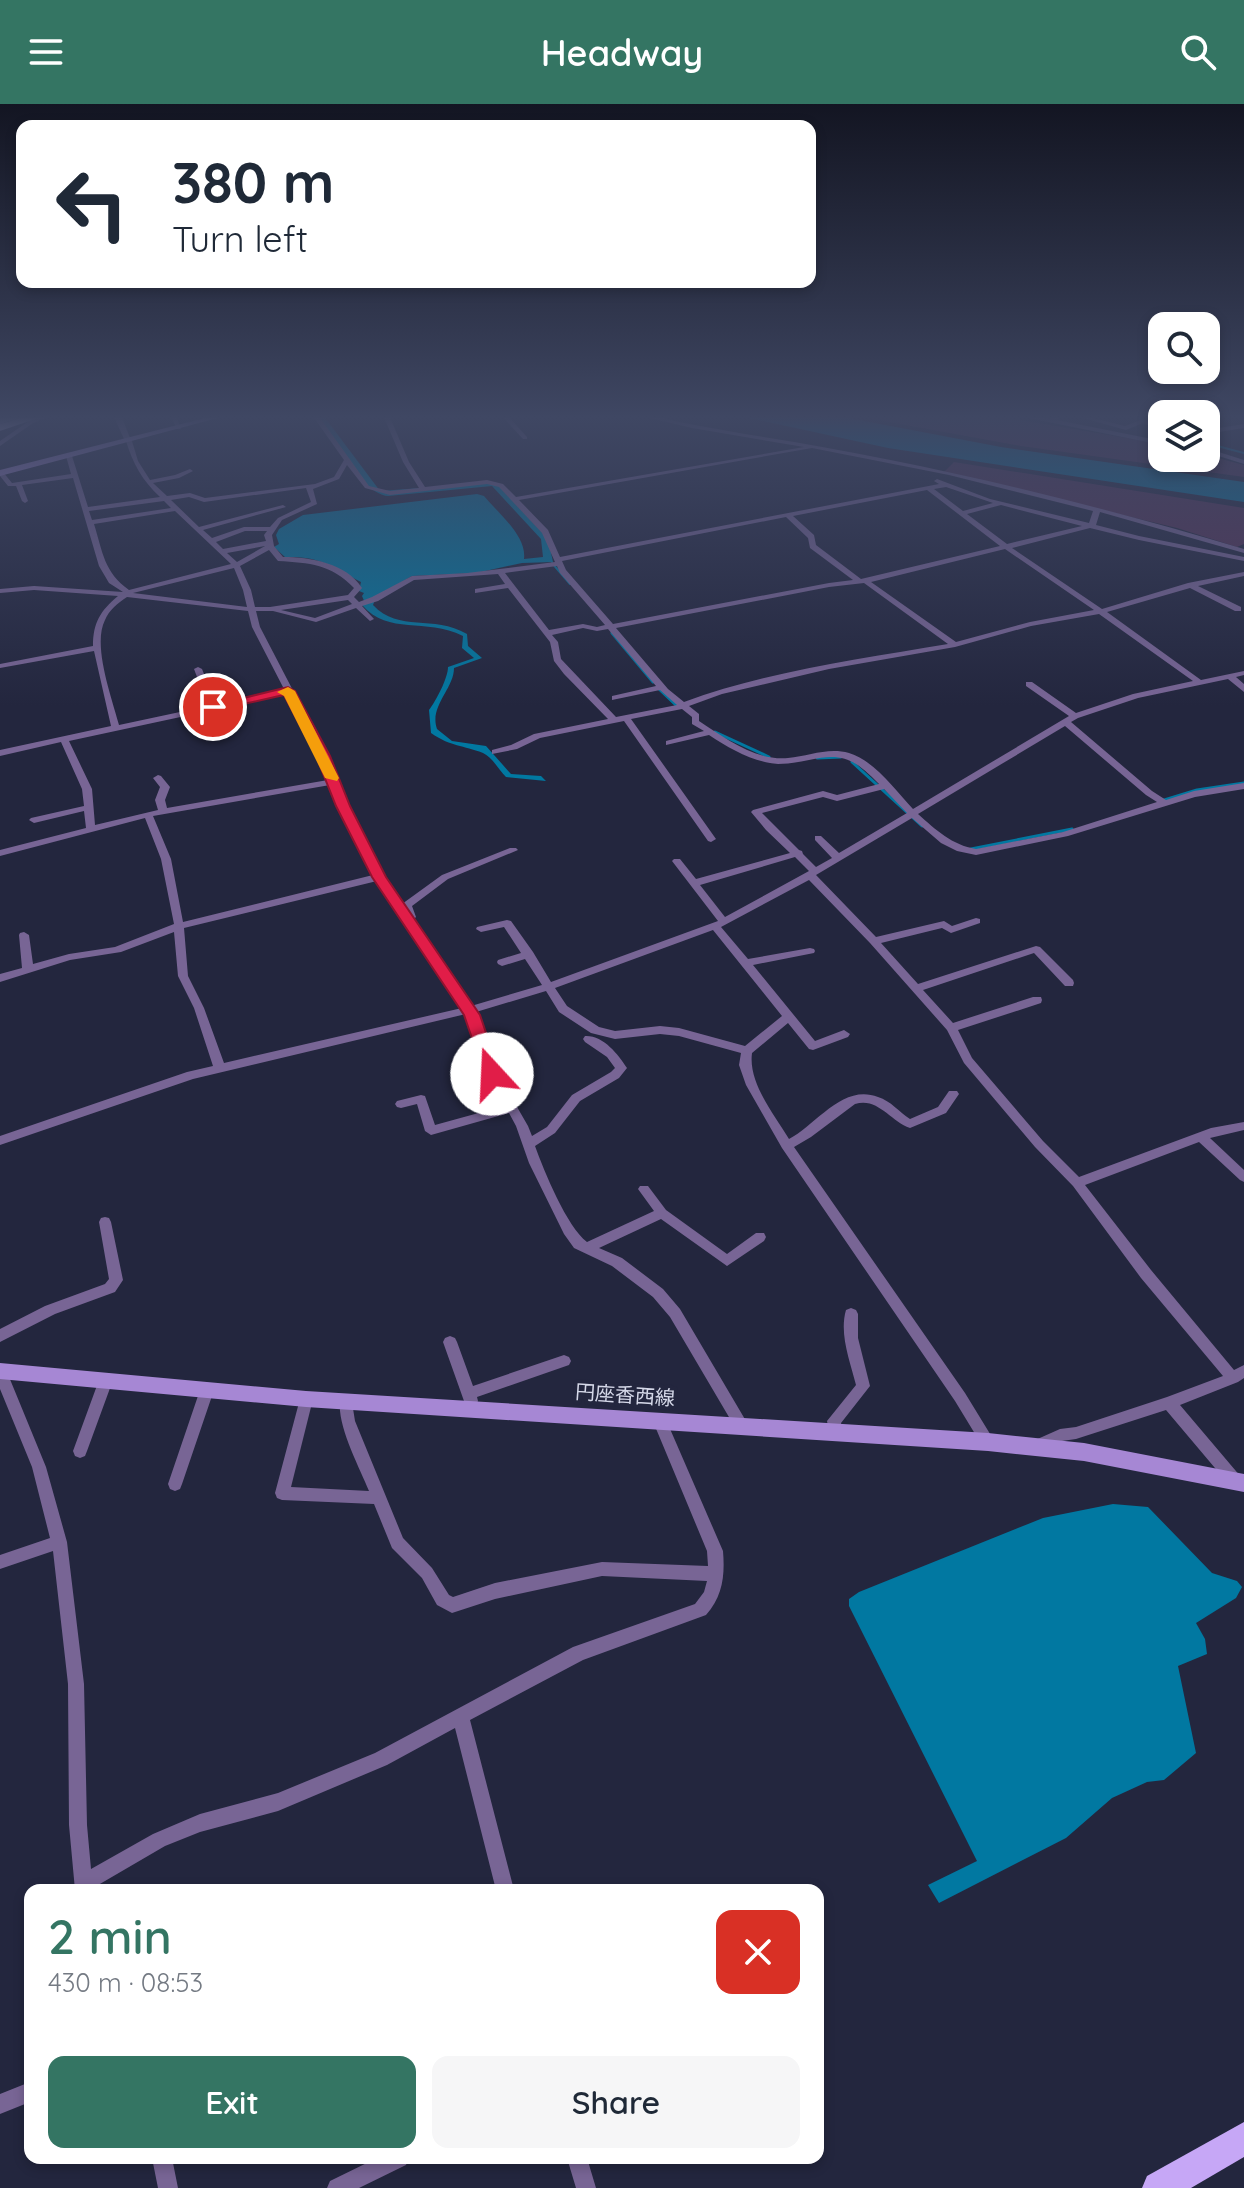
<!DOCTYPE html>
<html lang="en">
<head>
<meta charset="utf-8">
<style>
	body { margin:0; font-family:Quicksand,"Noto Sans JP",sans-serif; background:#f6f6f7; color:#1f2937; height:100vh; display:flex; flex-direction:column; font-size:30px; white-space:nowrap }
	* { box-sizing:border-box; margin:0 }
	p { font-size:26px; color:#747a83 }
	.icon { flex:none; width:44px; height:44px; fill:none; stroke:currentColor; stroke-width:2; stroke-linecap:round; stroke-linejoin:round }
	.map { position:relative; flex:1; overflow:hidden }
	.sheet { position:absolute; left:24px; top:1780px; width:800px; height:280px; display:flex; flex-direction:column; background:#fff; border-radius:16px; box-shadow:0 4px 12px #0003 }
	.sheet>* { flex:none }
	.top-card { position:absolute; left:16px; top:16px; width:800px; height:168px; border-radius:16px; box-shadow:0 4px 12px #0003; background:#fff; color:#1f2937; overflow:hidden }
	.controls { position:absolute; left:1148px; top:208px; display:grid; gap:16px }
	.controls a { display:grid; place-items:center; width:72px; height:72px; border-radius:16px; background:#fff; box-shadow:0 4px 12px #0003; font-size:40px }
	.pin { position:absolute; display:grid; place-items:center; width:68px; height:68px; color:#fff; margin:-34px; border:4px solid #fff; border-radius:50%; box-shadow:0 2px 8px #0007 }
	.me { position:absolute; width:88px; margin:-44px; rotate:340deg; stroke-linejoin:round; filter:drop-shadow(0 0 6px #0008) }
	.turn { display:flex; align-items:center; gap:28px; height:168px; padding:0 24px; font-size:36px }
	.turn .icon { width:104px; height:104px; stroke-width:2.5 }
	.turn b { display:block; font-size:56px; line-height:68px }
	.round { display:grid; place-items:center; flex:none; width:84px; height:84px; border-radius:16px; background:#f6f6f7 }
	.summary { display:flex; align-items:center; justify-content:space-between; height:136px; padding:0 24px }
	h1 { font-size:48px; font-weight:600; line-height:60px; color:#347563 }
	.primary-button { display:flex; gap:16px; margin-top:auto; padding:16px 24px }
	.primary-button a { flex:1; height:92px; border-radius:16px; background:#347563; color:#fff; font-size:32px; font-weight:600; line-height:92px; text-align:center }
	.primary-button a+a { background:#f6f6f7; color:#1f2937 }
	header { display:flex; justify-content:space-between; align-items:center; height:104px; padding:0 24px; background:#347563; color:#fff; font-size:36px; font-weight:600 }
	.map>svg:first-child { display:block }
</style>
</head>
<body>
<header><svg class="icon" aria-label="menu" viewBox="0 0 24 24"><path d="M4 6h16M4 12h16M4 18h16"/></svg>Headway<svg class="icon" aria-label="search" viewBox="0 0 24 24"><circle cx="10" cy="10" r="6"/><path d="M15 15l6 6"/></svg></header>
<div class="map">
<svg width="1244" height="2084" viewBox="0 0 1244 2084">
	<rect width="100%" height="100%" fill="#23263e"/>
	<path fill="#553256" d="M851,311H991L1162,340V354H1206V351L1244,361V373L1021,342Z
		M954,358L1244,404V440L1237,443L1177,424L944,368Z"/>
	<path fill="#0178a1" d="M318,311H323L380,387L489,379L498,381L548,435L553,458L522,459L476,469L412,472L376,493L373,501C399,529 433,510 467,530L468,542L482,554L454,564C454,585 429,602 437,625L452,637L486,642L511,670L541,672L546,677L506,673C499,666 492,653 483,649C463,641 451,643 431,629L429,606C436,597 448,574 448,563L474,554L462,544L463,532C425,513 389,532 362,501L365,499L362,492L364,489L359,487L361,478C330,462 321,452 285,453L274,443L279,440L276,431L279,425L303,411L477,390L484,392C498,409 527,432 524,455L543,453L541,435L492,382L388,392C362,390 332,333 318,311Z
		M735,311H833L1001,343L1244,378V398L888,344Z
		M1113,1400L1148,1403L1212,1469L1237,1477L1242,1483L1236,1494L1196,1519L1205,1535L1207,1550L1178,1562L1196,1649L1164,1676L1147,1678L1112,1694L1066,1734L939,1799L928,1781L977,1757L849,1502V1495L859,1488L1043,1414Z"/>
	<g fill="none" stroke-linecap="round" stroke-linejoin="round">
		<path stroke="#0178a1" stroke-width="2" d="M1129,311L1145,316
			M1206,339L1244,349
			M552,459L570,480"/>
		<path stroke="#0178a1" stroke-width="3" d="M612,529L653,578
			M658,584L678,603
			M715,628L769,653
			M817,654L841,653
			M852,658L922,722
			M1161,697L1197,686L1244,679
			M971,745L1072,725"/>
		<path fill="#786595" fill-rule="evenodd" d="M46,311H53L33,319L0,342V337L29,317Z
			M170,311H176L181,325H177Z
			M312,311H318L369,382L390,387L419,384L403,358L383,311H389L409,358L425,383L487,376L503,380L516,393L804,343L692,324L637,311C650,310 665,315 679,318C700,322 723,326 745,330C914,356 1080,396 1244,445V449L1100,408L1096,421L1139,432L1244,453V457L1139,436L1090,424L1012,444L1102,505L1188,479L1244,468V472L1198,482L1241,503V507H1235L1190,484L1107,508L1201,576L1244,567V571L1236,573L1244,580V588L1228,575L1138,594L1078,614L1071,618L1152,687L1166,696L1194,687L1244,679V685L1195,693L1068,732L976,751L957,747L941,739L912,714L816,771L876,833L944,817L952,822L976,814L980,815V819L951,829L942,824L881,839L918,880L1036,842L1040,843L1073,876L1074,879L1073,882H1065L1034,849L923,886L953,919L1033,893H1041L1042,896L1041,899L958,926L972,954L1043,1037L1079,1073L1211,1024L1244,1018V1026L1210,1034L1244,1066V1078L1240,1076L1199,1038L1085,1081L1151,1166L1234,1266L1244,1261V1274L1238,1278L1180,1301L1241,1373L1243,1378L1241,1383L1236,1385L1231,1383L1166,1306L1076,1335L1062,1337L1038,1348L1033,1347L1031,1342L1033,1337L1060,1325L1076,1323L1167,1293L1223,1272L1141,1174L1073,1082L1035,1043L964,959L947,926L870,839L809,776L721,823L748,855L810,844L814,845L815,847L814,849L753,861L815,937L844,926L850,930L848,933L813,946L809,945L788,919L752,949C748,979 774,1010 789,1035C816,1021 843,979 878,993C891,997 899,1008 910,1015L938,1003L949,987H957L959,990L946,1009L910,1024C890,1017 878,993 855,1000L811,1033L794,1043L965,1289L995,1338L993,1343L988,1344L983,1343L955,1297L782,1044L746,981L739,961L741,949L679,932L660,930L615,935L591,929L559,908L546,887L476,908L498,970L528,1022L532,1032L547,1023L572,991L611,968L615,964L607,953L585,938L583,935L585,932C603,931 618,950 627,964L619,974L580,997L555,1029L535,1042C544,1067 567,1123 587,1138L654,1107L638,1085L640,1082H648L666,1106L727,1150L756,1129H764L766,1133L764,1137L727,1162L661,1115L599,1144L622,1154L663,1185L680,1205L746,1317L748,1321L746,1325L741,1327L736,1325L670,1213L653,1193L612,1162L574,1144L564,1130L529,1059L516,1022L509,1009L431,1031L425,1027L417,1000L401,1004L397,1003L395,1000L397,997L421,991L425,992L435,1021L504,1002L486,970L466,910L193,975L0,1041V1032L187,968L213,962L194,904L178,872L174,828L121,848L70,856L0,878V870L22,864L19,831L20,829L24,828L29,831L33,860L69,850L115,843L174,820L161,755L145,714L0,752V746L86,724L84,707L34,719L29,716L31,714L84,702L82,685L61,638L0,652V646L111,622L94,547L0,564V560L93,542C93,519 100,507 118,492L34,486L0,489V485L34,482L123,488L109,479L99,462L73,374L22,381L28,397L25,399L22,397L16,382H8L0,372V367L3,368L12,379L71,370L66,352L69,350L72,352L88,403L160,393C142,376 133,360 126,337L129,335L132,337L138,357L150,376L175,371L190,365L193,367L179,374L153,379L167,392L190,389L205,394L315,380L334,373L344,356ZM812,344L949,371L1093,407L1089,419L990,395L937,375L934,377L939,380L560,453L548,426L519,396ZM347,361L365,384L390,391L487,380L499,383L542,429L555,458L467,469L412,472L372,493L359,498L354,493L362,484C346,459 310,453 283,453L274,442L272,431L282,416L317,400L313,385L339,375ZM946,383L993,399L963,407L934,385ZM306,384L311,398L278,414L270,423H244L212,434L203,426L286,403L283,401L199,423L171,396L189,393L204,398ZM927,386L1000,442L861,475L816,441L814,431L793,412ZM164,397L171,404L92,416L89,407ZM1001,401L1082,422L1007,440L967,410ZM175,407L231,460L129,486C104,468 103,449 94,420ZM786,413L808,434L810,444L853,476L829,479L613,520L566,466L562,457ZM245,427H267L264,431L266,437L223,445L216,438ZM265,442L237,458L227,449ZM1005,445L1094,506L1030,518L956,538L871,478ZM269,446L278,457C310,459 331,460 354,484L348,491L270,503H255L251,486L240,462ZM557,462L560,469L605,521L597,523L583,520L549,526L505,469ZM234,464L243,486L247,503L133,489ZM498,470L505,480L475,485V489L508,484L550,538L554,557L564,570L608,615L534,630L511,641L492,646V650L517,645L540,634L624,617L708,737L711,738L716,735L631,615L682,605L692,613V620L704,627L666,637V641L709,631C730,645 753,658 778,660C788,660 799,658 809,656C844,648 855,656 879,680L837,691L823,687L753,706L751,708L766,726L790,749L696,775L680,755H674L672,757L718,817L551,878L533,848L511,817L507,816L477,823L476,825L481,828L504,823L521,849L498,856L497,858L498,860L502,862L525,855L542,881L471,902L413,816L416,813L412,802L448,775L518,746L516,744H510L442,771L402,800L384,773L348,702L327,652L260,523L256,507H273L316,518L356,504L370,517L374,515L362,502L378,497L414,476ZM864,479L948,540C860,555 768,567 684,598L668,585L616,524L829,483ZM127,493L248,507L252,523L284,585L216,600L202,565L198,563L194,565L208,602L119,621C112,594 92,541 105,516C109,506 118,499 127,493ZM348,496L352,500L315,514L281,506ZM1099,510L1193,577L1133,590L1076,609L1032,578H1026V582L1069,612L913,705C895,686 875,657 849,649C828,643 809,652 788,654C755,657 725,634 699,617V610L689,602L722,590L829,565L955,543L1031,522ZM583,524L597,527L608,525L656,582L612,592V596L660,586L677,601L616,613L561,555L558,538L552,531ZM287,590L319,652L328,676L167,704L165,696L170,683L161,672L158,671L153,674L160,683L155,696L158,706L95,721L92,685L69,637ZM1065,622L1146,691L1157,698L1063,728L976,745C952,741 936,726 918,710ZM330,681L338,702L373,771L183,818L171,755L153,712ZM884,685L907,709L839,749L821,732H815V736L832,754L816,763L803,750L802,747L799,746L762,709L823,693L837,697ZM795,753L809,767L725,813L700,781ZM377,777L462,904L224,959L204,904L188,872L184,824ZM713,826L782,912L745,942L679,924L660,922L615,927L599,923L567,902L555,884Z
			M501,311H507L527,333V335H523Z
			M1014,311H1025L1051,315L1055,311H1061L1057,316L1162,337V341Z
			M1072,311H1081L1125,322L1143,315L1150,318L1162,313V317L1150,322L1143,319L1126,326Z
			M1244,320V324L1206,330V326Z
			M1206,344L1244,356V360L1206,348Z
			M105,1113L109,1114L111,1118L123,1176L115,1188L55,1210L0,1238V1225L45,1202L105,1180L109,1175L99,1118L101,1114Z
			M851,1204L856,1206L858,1210V1234L870,1282L841,1319L842,1328L840,1333L835,1334L830,1333L827,1317L856,1281C850,1257 839,1230 846,1206Z
			M450,1232L455,1234L457,1238L473,1282L564,1251L569,1253L571,1257L569,1261L477,1293L478,1297L476,1301L471,1303L466,1301L464,1297L443,1238L445,1234Z
			M0,1262L5,1264L7,1268L46,1363L67,1438L84,1580L87,1721L91,1765L153,1730L200,1710L278,1689L375,1649L573,1543L695,1500L704,1488L707,1477L602,1472L495,1495L452,1509L437,1501L422,1474L392,1444L374,1400L282,1396L277,1394L275,1389L301,1291L306,1289L311,1291L313,1295L291,1383L369,1387C359,1362 334,1317 341,1292L346,1290L351,1292L355,1317L403,1434L432,1464L449,1491L453,1493L495,1479L602,1458L708,1462L707,1447L652,1315L654,1311L659,1309L664,1311L723,1447C725,1471 723,1492 706,1511L583,1556L470,1616L514,1786H496L455,1624L387,1661L278,1707L200,1728L165,1742L93,1784V1786H75L69,1721L68,1580L53,1447L0,1465V1451L50,1434L32,1363L0,1285Z
			M106,1270L111,1272L113,1276L87,1347L85,1352L80,1354L75,1352L73,1347L99,1276L101,1272Z
			M207,1280L212,1282L214,1286L182,1380L180,1385L175,1387L170,1385L168,1380L200,1286L202,1282Z
			M30,1978V1998L0,2010V1990Z
			M152,2054H172L178,2084H158Z
			M377,2054H409L406,2061L359,2084H327L330,2077Z
			M567,2054H587L596,2084H576Z"/>
		<path fill="#786595" fill-rule="evenodd" d="M113,311H121L132,339L125,337Z"/>
		<path fill="#a687d4" fill-rule="evenodd" d="M217,311H229L0,372V366Z
			M0,1259L306,1287L988,1329L1084,1339L1244,1370V1388L1084,1357L988,1347L306,1303L0,1275Z"/>
		<path fill="#c6a7f6" fill-rule="evenodd" d="M1244,2018V2053L1191,2084H1142L1147,2072Z"/>
		<path fill="#d2b9f8" fill-rule="evenodd" d="M13,311H28L0,320V314Z"/>
		<path fill="#ddcbfb" fill-rule="evenodd" d="M31,311H47L0,327V320Z"/>
	</g>
	<linearGradient id="sky" x2="0" y2="1"><stop stop-color="#131522"/><stop offset="0.52" stop-color="#3f4763"/><stop offset="1" stop-color="#3f4763" stop-opacity="0"/></linearGradient>
	<rect width="1244" height="602" fill="url(#sky)"/>
	<path fill="#e11d48" stroke="#92132f" stroke-width="2" d="M288,583L295,587L330,652L350,702L386,773L480,911L500,970L498,975H486L464,911L372,773L336,702L316,652L284,591L213,607L207,603Z"/>
	<path fill="#f59e0b" d="M288,583L295,587L339,674L337,677L325,674L284,592L277,588Z"/>
	<g text-anchor="middle" stroke-width="8" stroke-linejoin="round" paint-order="stroke">
		<g font-size="20" fill="#d5d8e8" stroke="#23263e">
			<text transform="translate(625 1291) rotate(4)" y="7">円座香西線</text>
		</g>
	</g>
</svg>
<div class="controls">
<a><svg class="icon" aria-label="search" viewBox="0 0 24 24"><circle cx="10" cy="10" r="6"/><path d="M15 15l6 6"/></svg></a>
<a><svg class="icon" aria-label="layers" viewBox="0 0 24 24"><path d="M12 4l9 5-9 5-9-5zM3 14l9 5 9-5"/></svg></a>
</div>
<div class="pin" style="left:213px;top:603px;background:#d93025"><svg class="icon" aria-label="arrive" viewBox="0 0 24 24"><path d="M6 21V4h12l-3 4 3 4H6"/></svg></div>
<svg class="me" style="left:492px;top:970px" viewBox="-20 -20 40 40"><circle r="19" fill="#fff"/><path d="M0-13L10 11 0 6-10 11z" fill="#e11d48"/></svg>
<div class="top-card">
<div class="turn"><svg class="icon" aria-label="left" viewBox="0 0 24 24"><path d="M17 20v-9H6M10 6l-5 5 5 5"/></svg><div><b>380 m</b>Turn left</div></div>
</div>
<section class="sheet">
<div class="summary"><div><h1>2 min</h1><p>430 m · 08:53</p></div><a class="round" style="background:#d93025;color:#fff"><svg class="icon" aria-label="close" viewBox="0 0 24 24"><path d="M6 6l12 12M18 6L6 18"/></svg></a></div>
<div class="primary-button"><a>Exit</a><a>Share</a></div>
</section>
</div>
</body>
</html>
